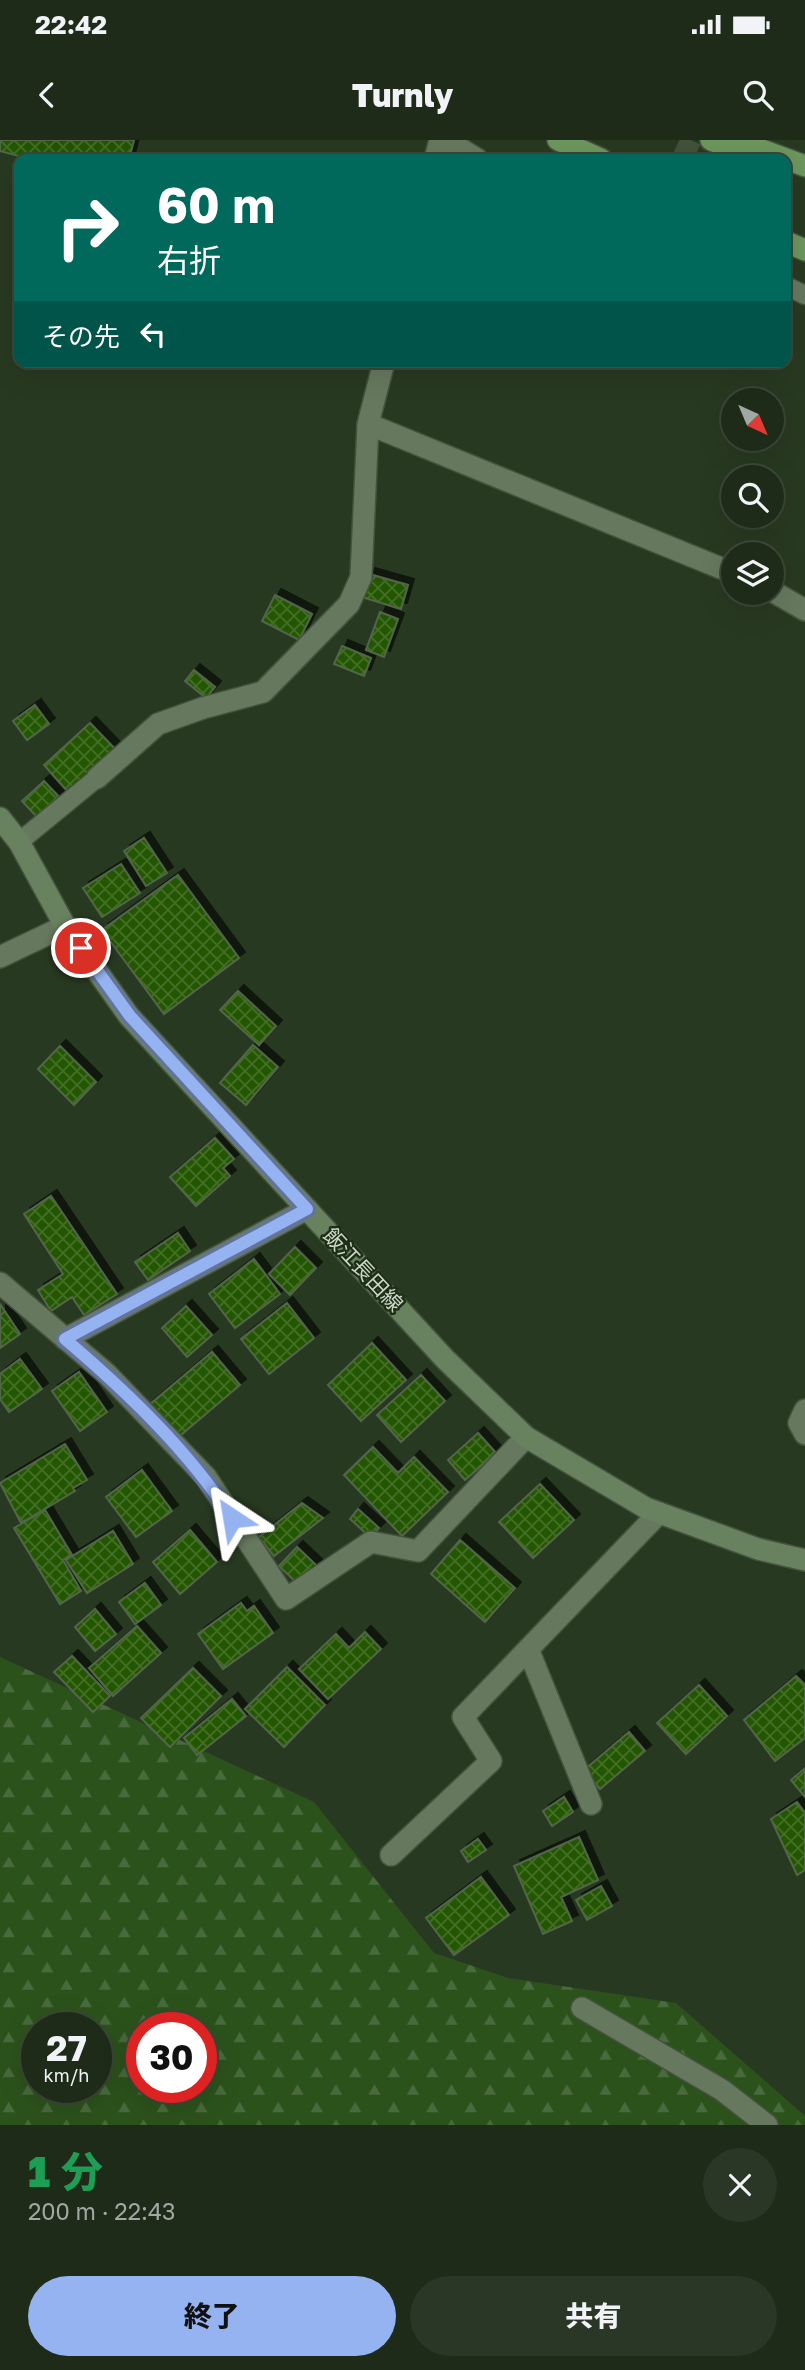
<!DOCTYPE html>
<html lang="ja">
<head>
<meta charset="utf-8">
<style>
	body { margin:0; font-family:"Golos Text","Noto Sans JP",sans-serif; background:#2b3726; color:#f1f3f6; height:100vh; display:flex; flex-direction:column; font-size:26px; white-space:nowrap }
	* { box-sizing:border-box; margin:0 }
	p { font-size:23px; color:#a1a7a2 }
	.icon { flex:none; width:38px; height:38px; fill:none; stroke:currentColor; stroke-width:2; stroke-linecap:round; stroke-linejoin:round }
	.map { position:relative; height:1985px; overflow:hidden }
	.sheet { display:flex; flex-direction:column; background:#1e2b19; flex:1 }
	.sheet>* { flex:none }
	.hud { position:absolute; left:14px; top:14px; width:777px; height:214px; border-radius:14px; box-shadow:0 7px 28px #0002,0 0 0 2px #3c4738; background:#00695c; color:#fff; overflow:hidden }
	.needle { width:46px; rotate:136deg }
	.tools { position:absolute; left:721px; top:248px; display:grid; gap:14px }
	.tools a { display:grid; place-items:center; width:63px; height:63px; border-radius:50%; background:#1e2b19; box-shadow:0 7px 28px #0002,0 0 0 2px #3c4738; font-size:35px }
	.speed { position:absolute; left:21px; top:1872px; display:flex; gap:14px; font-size:35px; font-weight:700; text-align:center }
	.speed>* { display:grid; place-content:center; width:91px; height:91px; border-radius:50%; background:#1e2b19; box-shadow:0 7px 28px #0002,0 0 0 2px #3c4738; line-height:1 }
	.speed small { font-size:18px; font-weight:400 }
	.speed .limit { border:10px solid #d22; background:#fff; color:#111 }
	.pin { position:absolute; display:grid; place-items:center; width:60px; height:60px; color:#fff; margin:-30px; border:4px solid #fff; border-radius:50%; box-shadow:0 2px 7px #0007 }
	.me { position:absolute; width:77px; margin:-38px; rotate:327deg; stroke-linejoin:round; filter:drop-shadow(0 0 5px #0008) }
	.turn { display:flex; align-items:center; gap:24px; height:147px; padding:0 28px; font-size:32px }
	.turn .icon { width:91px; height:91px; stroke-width:2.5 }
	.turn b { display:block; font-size:49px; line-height:60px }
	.then { display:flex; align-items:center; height:66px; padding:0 28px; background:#0003; gap:14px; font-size:26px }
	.round { display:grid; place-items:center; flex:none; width:74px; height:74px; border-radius:37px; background:#2b3726 }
	.overview { display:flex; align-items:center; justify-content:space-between; height:119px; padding:0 28px }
	h1 { font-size:42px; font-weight:800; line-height:52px; color:#1e9e55 }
	.action { display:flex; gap:14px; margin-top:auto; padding:14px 28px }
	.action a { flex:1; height:80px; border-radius:42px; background:#95b2f1; color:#111; font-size:28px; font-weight:800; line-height:80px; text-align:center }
	.action a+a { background:#2b3726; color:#f1f3f6 }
	.status { display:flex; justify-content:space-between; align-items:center; height:49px; padding:0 35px; background:#1e2b19; direction:ltr }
	.status svg { height:19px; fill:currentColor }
	header { display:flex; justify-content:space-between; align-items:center; height:91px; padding:0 28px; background:#1e2b19; font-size:32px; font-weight:800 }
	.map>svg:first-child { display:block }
</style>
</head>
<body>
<div class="status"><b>22:42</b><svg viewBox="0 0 49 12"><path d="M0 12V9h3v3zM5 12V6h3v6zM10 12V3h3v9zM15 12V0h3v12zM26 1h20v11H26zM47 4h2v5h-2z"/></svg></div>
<header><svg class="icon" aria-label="back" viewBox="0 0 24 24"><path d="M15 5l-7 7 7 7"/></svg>Turnly<svg class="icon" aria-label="search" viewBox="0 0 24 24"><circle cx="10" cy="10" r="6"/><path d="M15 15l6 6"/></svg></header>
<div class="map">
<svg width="805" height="1985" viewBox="0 0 805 1985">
	<defs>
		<pattern id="forest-firs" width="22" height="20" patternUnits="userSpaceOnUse" patternTransform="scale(1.75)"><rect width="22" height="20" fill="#2c521c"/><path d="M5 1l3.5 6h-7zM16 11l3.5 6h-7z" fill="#496a3c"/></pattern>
		<pattern id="building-cross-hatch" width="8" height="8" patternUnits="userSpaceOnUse" patternTransform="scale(1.75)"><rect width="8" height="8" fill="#245705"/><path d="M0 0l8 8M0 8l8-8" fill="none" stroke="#436e28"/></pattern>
		<filter id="shadow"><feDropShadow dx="6" dy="-6" stdDeviation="0" flood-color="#0009"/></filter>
	</defs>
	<rect width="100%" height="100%" fill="#283921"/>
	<path fill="url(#forest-firs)" fill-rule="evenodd" d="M0,1517L314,1662L434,1813L508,1838L676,1863L805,1976V1985H0ZM37,1888H96V1948H37ZM142,1888H201V1948H142Z"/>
	<path fill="url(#building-cross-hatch)" stroke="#52654b" stroke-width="2" filter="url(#shadow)" d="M0,0H134L129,19H30L0,11Z
		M369,434L408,445L401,469L362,457Z
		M275,455L312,474L299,500L262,481Z
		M380,472L398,479L384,517L366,510Z
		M342,506L371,518L364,536L334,524Z
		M194,530L215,547L206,558L185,541Z
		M35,565L49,584L27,600L13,581Z
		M90,583L116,610L69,653L44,625Z
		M44,641L60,658L38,678L22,661Z
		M144,698L167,733L146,746L124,711Z
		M121,724L140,753L102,777L83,748Z
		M178,735L239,818L164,874L102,790Z
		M238,851L276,886L259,905L220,870Z
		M253,905L278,927L246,965L220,943Z
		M60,906L96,942L74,965L38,929Z
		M215,998L234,1019L223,1028L230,1036L196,1066L170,1037Z
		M51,1056L117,1154L84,1175L72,1157L51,1171L38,1150L63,1134L24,1074Z
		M178,1093L190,1111L148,1140L135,1122Z
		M295,1107L316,1128L290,1155L269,1134Z
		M254,1119L280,1154L235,1188L209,1154Z
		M287,1163L314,1198L269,1234L241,1199Z
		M0,1164L20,1194L0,1208Z
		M186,1166L212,1195L187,1217L162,1188Z
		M372,1203L406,1240L361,1281L328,1245Z
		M212,1212L240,1245L175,1300L148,1266Z
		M20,1219L42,1249L9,1272L0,1259V1234Z
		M79,1232L107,1272L80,1291L52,1251Z
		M421,1235L445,1261L401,1302L377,1275Z
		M478,1293L496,1313L465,1340L448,1320Z
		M65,1304L87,1340L73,1348L75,1351L21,1383L0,1343Z
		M373,1307L398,1333L414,1317L448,1352L402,1396L344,1335Z
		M142,1330L172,1371L136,1397L106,1357Z
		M540,1344L574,1380L533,1418L499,1382Z
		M302,1363L323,1378L274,1416L259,1397Z
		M358,1369L379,1388L370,1397L350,1379Z
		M45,1370L72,1415L63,1420L81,1451L60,1464L14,1388Z
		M190,1390L217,1422L180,1454L153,1422Z
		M113,1391L133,1424L87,1453L66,1420Z
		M460,1400L515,1448L485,1482L431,1434Z
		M297,1407L317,1426L299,1445L279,1426Z
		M145,1443L161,1465L135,1484L119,1462Z
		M241,1463L247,1471L254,1466L273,1493L223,1529L198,1494Z
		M95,1469L116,1494L95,1511L75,1487Z
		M137,1486L161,1513L113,1556L89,1528Z
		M365,1492L381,1509L328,1559L299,1529L336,1494L349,1508Z
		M72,1516L110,1556L93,1572L54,1532Z
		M287,1527L325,1565L284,1607L245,1569Z
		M193,1528L221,1556L170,1607L141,1578Z
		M796,1536L805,1545V1598L775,1621L744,1580Z
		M699,1545L727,1576L686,1614L657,1583Z
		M232,1559L246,1576L197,1615L184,1598Z
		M629,1592L645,1611L600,1649L584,1630Z
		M805,1628V1657L791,1640Z
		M564,1657L573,1672L552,1686L543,1671Z
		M797,1662L805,1673V1730L797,1735L771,1679Z
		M579,1697L598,1740L561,1757L572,1781L543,1794L514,1726Z
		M478,1699L486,1710L468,1722L461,1711Z
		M481,1737L509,1775L454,1815L426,1778Z
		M601,1746L612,1766L587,1780L576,1760Z"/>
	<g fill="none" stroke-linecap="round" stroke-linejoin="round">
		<path stroke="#41513a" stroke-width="21" stroke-dasharray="21 10" stroke-linecap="butt" d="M682,19L691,0"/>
		<g stroke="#45533e" stroke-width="21">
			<path id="lane" d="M786,146L805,155
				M19,702L97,638"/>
		</g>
		<g stroke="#45533e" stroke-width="24">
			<path id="street" d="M446,0L477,19
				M435,19L440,0
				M368,284L733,433
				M772,451L805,470
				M97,638L158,584L203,568L263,552L349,464L361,437L368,284L384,222
				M0,817L65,786
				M0,1143L107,1234L206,1337L286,1459L371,1402L418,1411L526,1297
				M65,1199L307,1069
				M805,1270L799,1283L805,1294
				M528,1509L591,1664
				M391,1715L491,1621L463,1577L659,1373
				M582,1868L722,1950L767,1985"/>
		</g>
		<g stroke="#45533e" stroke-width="24">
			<path id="secondary" d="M0,678L19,702L65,786L129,876L445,1219L526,1297L646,1368L758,1409L805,1420"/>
		</g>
		<g stroke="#45533e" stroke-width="24">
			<path id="highway" d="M558,0L601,19
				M711,0L748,15
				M735,0L805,26
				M786,102L805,110"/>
		</g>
		<use href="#lane" stroke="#66795f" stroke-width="18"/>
		<use href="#street" stroke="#66795f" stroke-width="21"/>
		<use href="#secondary" stroke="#68825f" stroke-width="21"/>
		<use href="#highway" stroke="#6d965e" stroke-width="21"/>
	</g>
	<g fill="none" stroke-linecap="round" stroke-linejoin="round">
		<g stroke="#61749d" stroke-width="18">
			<path id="route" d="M81,808L130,876L307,1069L65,1199C127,1252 188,1310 232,1378"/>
		</g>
		<use href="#route" stroke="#95b2f1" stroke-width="12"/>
	</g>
	<g text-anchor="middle" stroke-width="5" stroke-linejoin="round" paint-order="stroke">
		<g font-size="21" fill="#ccd7c8" stroke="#1e2f17">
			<text transform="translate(363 1130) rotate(47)" y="7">飯江長田線</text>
		</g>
	</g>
</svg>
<div class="tools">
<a><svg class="needle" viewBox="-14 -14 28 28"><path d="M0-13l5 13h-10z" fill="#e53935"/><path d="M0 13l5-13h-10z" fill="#a1a7a2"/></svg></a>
<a><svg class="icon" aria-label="search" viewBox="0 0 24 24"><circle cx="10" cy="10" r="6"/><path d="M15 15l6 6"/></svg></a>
<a><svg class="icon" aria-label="layers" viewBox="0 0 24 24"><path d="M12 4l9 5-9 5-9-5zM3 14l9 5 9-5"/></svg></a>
</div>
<div class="speed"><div>27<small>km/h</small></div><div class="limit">30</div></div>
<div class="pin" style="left:81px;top:808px;background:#d93025"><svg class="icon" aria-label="arrive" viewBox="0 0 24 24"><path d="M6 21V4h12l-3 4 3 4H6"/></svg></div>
<svg class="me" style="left:232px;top:1378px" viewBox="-20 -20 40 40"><path d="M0-17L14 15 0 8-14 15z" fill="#95b2f1" stroke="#fff" stroke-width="4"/></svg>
<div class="hud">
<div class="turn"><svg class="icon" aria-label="right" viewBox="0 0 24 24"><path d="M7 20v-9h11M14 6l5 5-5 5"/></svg><div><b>60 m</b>右折</div></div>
<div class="then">その先<svg class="icon" aria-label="left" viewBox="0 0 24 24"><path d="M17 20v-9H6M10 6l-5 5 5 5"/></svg></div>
</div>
</div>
<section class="sheet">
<div class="overview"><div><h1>1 分</h1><p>200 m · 22:43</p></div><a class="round"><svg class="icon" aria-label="close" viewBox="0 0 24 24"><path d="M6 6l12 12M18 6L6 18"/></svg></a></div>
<div class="action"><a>終了</a><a>共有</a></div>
</section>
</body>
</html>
